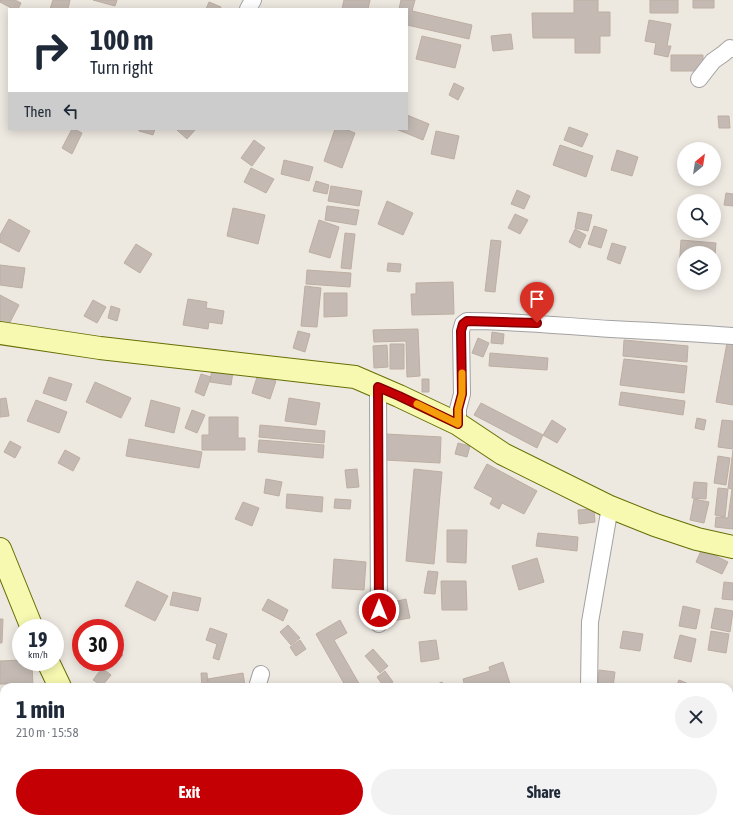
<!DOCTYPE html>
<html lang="en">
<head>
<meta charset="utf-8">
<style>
	body { margin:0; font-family:"Asap Condensed",sans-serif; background:#f2f2f3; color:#1f2937; height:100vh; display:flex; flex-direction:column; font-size:15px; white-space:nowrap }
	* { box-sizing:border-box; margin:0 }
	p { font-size:13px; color:#747a83 }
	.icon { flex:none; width:22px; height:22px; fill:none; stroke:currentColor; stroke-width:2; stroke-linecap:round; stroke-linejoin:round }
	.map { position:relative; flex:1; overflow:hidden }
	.panel { position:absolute; left:0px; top:683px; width:733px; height:140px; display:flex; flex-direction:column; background:#fff; border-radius:12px 12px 0 0; box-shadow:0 2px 10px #0003 }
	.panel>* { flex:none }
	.top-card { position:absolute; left:8px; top:8px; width:400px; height:122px; border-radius:0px; box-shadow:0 2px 10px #0003; background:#fff; color:#1f2937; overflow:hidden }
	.needle { width:26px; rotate:30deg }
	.buttons { position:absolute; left:677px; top:142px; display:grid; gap:8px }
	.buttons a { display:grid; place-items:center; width:44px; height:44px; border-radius:50%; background:#fff; box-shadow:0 2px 10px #0003; font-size:20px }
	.speed { position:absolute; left:12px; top:619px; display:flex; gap:8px; font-size:20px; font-weight:700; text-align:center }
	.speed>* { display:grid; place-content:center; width:52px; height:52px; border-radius:50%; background:#fff; box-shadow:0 2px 10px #0003; line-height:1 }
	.speed small { font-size:10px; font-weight:400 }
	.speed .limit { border:6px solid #d22; background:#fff; color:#111 }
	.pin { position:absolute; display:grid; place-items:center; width:34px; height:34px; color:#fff; margin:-41px -17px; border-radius:50% 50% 50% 0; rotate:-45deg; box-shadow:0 0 4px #0007 }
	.pin .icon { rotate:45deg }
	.me { position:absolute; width:44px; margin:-22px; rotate:0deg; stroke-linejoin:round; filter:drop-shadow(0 0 3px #0008) }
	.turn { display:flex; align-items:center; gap:14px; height:84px; padding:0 16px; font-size:18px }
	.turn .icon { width:52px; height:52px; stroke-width:2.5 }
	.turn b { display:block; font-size:28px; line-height:34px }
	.then { display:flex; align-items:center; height:38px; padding:0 16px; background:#0003; gap:8px; font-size:15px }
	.round { display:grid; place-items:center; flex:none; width:42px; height:42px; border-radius:21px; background:#f2f2f3 }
	.summary { display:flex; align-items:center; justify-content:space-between; height:68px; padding:0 16px }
	h1 { font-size:24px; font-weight:700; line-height:30px }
	.action { display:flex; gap:8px; margin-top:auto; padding:8px 16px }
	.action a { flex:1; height:46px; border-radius:24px; background:#c50004; color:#fff; font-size:16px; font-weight:700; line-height:46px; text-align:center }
	.action a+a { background:#f2f2f3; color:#1f2937 }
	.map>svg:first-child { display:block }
</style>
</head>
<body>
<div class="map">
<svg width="733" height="823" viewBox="0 0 733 823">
	<rect width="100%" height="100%" fill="#ede8e0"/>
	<path fill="#c4bab3" stroke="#beaea2" d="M0,0H15L21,3L18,9H13L0,2Z
		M53,0H70L68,9H50Z
		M93,0H117L115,6Z
		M344,0H370L368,9H342Z
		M401,0H415L412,11L472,25L469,39L407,25V9H399Z
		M574,0H598V12H610V36H600V53H575V38H533L532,13H574Z
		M650,0H678V13H650Z
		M693,0H714V8H693Z
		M209,2L221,7L220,9H206Z
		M649,20L671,24L667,46H671L668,57L654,54L656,43L645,41Z
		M511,34L513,49L493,51L491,36Z
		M422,36L461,45L455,68L416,59Z
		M671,55H703V71H671Z
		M454,83L464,88L458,100L449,95Z
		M407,115L429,124L423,140L396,129H407Z
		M718,116H729L730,128H719Z
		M569,127L588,134L582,147L564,140Z
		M72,129H74L82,133L72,154L62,148Z
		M139,129H155L153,135L139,131Z
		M178,129H194L195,130L187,139L177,130Z
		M335,129H345L355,133L342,168L324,161Z
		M436,131L459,136L454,159L431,154Z
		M254,140L265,148L252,166L241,158Z
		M560,145L593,156L586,177L553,165Z
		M617,150L638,157L632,176L611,170Z
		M284,160L313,167L309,181L281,174Z
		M251,168L274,179L266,193L244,182Z
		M316,181L329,185L327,194L313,191Z
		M331,186L362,191L359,206L328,201Z
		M517,190L530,196L524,209L511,204Z
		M726,193L733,194V206L724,205Z
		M387,201L413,213L403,235L378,224Z
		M327,206L359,210L356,225L325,220Z
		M233,208L265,215L258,244L227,236Z
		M578,212L592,215L588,231L575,228Z
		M515,214L528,220L520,234L508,228Z
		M9,219L30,231L19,252L0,242V235Z
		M319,220L339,227L330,258L309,252Z
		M594,226L607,230L601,248L588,244Z
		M575,229L586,235L580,248L569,242Z
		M345,233L355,234L351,269L341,268Z
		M491,240L501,241L495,292L485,291Z
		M681,240L716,243L714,268V253H684V269H679Z
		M612,243L626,247L620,264L607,259Z
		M136,244L152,254L140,273L124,263Z
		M388,263L401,264L400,272L387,271Z
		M0,265L25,268L22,288L0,285Z
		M307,270L351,273L350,287L306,284Z
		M453,282L454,314L412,315L411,294H416V283Z
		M305,286L321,288L317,327L301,326Z
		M324,293H347V316L324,317Z
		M0,295L19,305L7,328L0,325Z
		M188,299L207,302L206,308L224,311L222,324L209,322L208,329L183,325Z
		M93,300L106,307L97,323L84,316Z
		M111,306L120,309L117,321L108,318Z
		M418,329L420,376L407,377L406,341L374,342L373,330Z
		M298,331L310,334L305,352L293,348Z
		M492,332L504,334L503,344L491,343Z
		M478,338L489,343L483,357L472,353Z
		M624,340L688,346L687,362L623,356Z
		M727,343L733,344V405L716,402Z
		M390,344H404V369H390Z
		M387,345L388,367L374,368L373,346Z
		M490,353L548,358L547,370L489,366Z
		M624,359L687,366L684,393L620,385Z
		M213,361L234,365L231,385L210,382Z
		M201,374L211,377L204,396L195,392Z
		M258,374L276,381L270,399L252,393Z
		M49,377L72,384L66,401L43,393Z
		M422,379H429V392H422Z
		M95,382L131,398L121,418L86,402Z
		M621,392L685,401L683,415L619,405Z
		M6,398L9,416L0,417V399Z
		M289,398L320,403L316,425L285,421Z
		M36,400L67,412L59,433L27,421Z
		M151,400L180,408L174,433L145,426Z
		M481,403L543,435L537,448L474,415Z
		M192,410L205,415L197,433L185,428Z
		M209,417H238V438H245V450H202V435H209Z
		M697,418L706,420L704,430L695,428Z
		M552,420L566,429L557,443L543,435Z
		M722,420L733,421V449L718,447Z
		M260,425L325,431L324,443L259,437Z
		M386,434L441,437L440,463L385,460Z
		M129,439L202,452L199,468L126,456Z
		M259,440L324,445L323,458L258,452Z
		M10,441L21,447L15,458L4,452Z
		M458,443L470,446L467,457L455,454Z
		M65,450L80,458L73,471L58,463Z
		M733,450V529L715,527L716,517L728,518L732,489L728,488Z
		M718,456L730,458L726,485L714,483Z
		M487,464L537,491L524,514L502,503L499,509L490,504L493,498L474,488Z
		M357,469L359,487L347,488L345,470Z
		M414,469L442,472L434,564L406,561Z
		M266,479L282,482L279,496L264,493Z
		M694,482L707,483L706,499L692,498Z
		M718,488L728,489L725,517L715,515Z
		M287,494L323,497L322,512L286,508Z
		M335,499L351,500L350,509L334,508Z
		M694,499L709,502L704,523L690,520Z
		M243,502L259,508L252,526L235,519Z
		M594,509L595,522L579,524L578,510Z
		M447,530H467L466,563L447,562Z
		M538,533L578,537L577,551L536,546Z
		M704,544L715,549L712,554L728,562L722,574L696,562Z
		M537,558L544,582L519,590L512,566Z
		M334,559L366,562L364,590L332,588Z
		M428,571L438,572L435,594L424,593Z
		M137,581L168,596L155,621L125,606Z
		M441,581H466L467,610H442Z
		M724,582L733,583V600L722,599Z
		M173,592L201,598L198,611L170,605Z
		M268,599L288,610L283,621L262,610Z
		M406,599L410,618L393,621L389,603Z
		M683,606L700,610L696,629L679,626Z
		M715,608L733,611L730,632L711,628Z
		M0,619H3L2,643H0Z
		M340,620L347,633L334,640L361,687H346L316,634Z
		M288,625L300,638L291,645L280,632Z
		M210,628L227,634L219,660L213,658L217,644L206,640Z
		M623,631L643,634L640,651L620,648Z
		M711,631L729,634L726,653L708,650Z
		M680,635L696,639L691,662L674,658Z
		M300,640L306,649L296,656L290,647Z
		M436,640L439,659L421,662L419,642Z
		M115,647L123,655L114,665L111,662H115Z
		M373,649L388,666L380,673L365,656Z
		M21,660V662H32L33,687H13V684H0V661Z
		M503,662L511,687H465L463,679L490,671L489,667Z
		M102,668L111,675L102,686L93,680Z
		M599,670L615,672L613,687H598Z
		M385,671L393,682L384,687L377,677Z
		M201,673H207L208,687H202Z
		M243,673L245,686L238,687H210L208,679Z
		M679,680L696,687H676Z
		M442,682L445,687H431Z
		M729,698L733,701V713L730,718H729Z
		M0,703H4V727H0Z
		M0,732L4,734V752L2,755L0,754Z
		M1,793H4V819H7V823H0V799Z
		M730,798L733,799V814L729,813V800Z
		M27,819H60V823H27Z
		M65,819H94L92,823H86L80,820L79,823H63Z"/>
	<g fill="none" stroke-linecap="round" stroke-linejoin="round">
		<g stroke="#a2a2a2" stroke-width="18">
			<path id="street" d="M248,9L253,0
				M699,79L713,61L723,54L730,48L733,49
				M378,387L379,624
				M458,424V409L462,394L461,331L463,324L467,321C515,321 563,326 611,329C652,331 692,333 733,336
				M257,687L261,674
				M589,687L590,622L610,507
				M242,823L246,819"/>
		</g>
		<g stroke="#666f04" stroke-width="24">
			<path id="secondary" d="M0,333L100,348L355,377L399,396L458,424L503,454L610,507L655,525L697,539L733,547
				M0,549L32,628
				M48,662L60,687
				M117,819L119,823"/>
		</g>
		<use href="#street" stroke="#fff" stroke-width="16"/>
		<use href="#secondary" stroke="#f7f9b1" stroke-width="22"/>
	</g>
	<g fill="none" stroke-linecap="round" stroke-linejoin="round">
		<g stroke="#800003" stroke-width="10">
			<path id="route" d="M379,610L378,387L399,396L458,424V409L462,394L461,331L463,324L467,321L537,323"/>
		</g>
		<use href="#route" stroke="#c50004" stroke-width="7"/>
		<path stroke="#f59e0b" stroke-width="7" d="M417,404L458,424V409L462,394V373"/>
	</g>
</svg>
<div class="buttons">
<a><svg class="needle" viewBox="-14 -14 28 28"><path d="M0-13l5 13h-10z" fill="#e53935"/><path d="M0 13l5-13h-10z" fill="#747a83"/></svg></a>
<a><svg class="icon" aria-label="search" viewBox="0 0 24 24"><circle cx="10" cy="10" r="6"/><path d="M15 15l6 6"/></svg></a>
<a><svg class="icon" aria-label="layers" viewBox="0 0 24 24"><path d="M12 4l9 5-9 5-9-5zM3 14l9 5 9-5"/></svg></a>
</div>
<div class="speed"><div>19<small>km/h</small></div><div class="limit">30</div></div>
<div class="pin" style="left:537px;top:323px;background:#d93025"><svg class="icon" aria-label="arrive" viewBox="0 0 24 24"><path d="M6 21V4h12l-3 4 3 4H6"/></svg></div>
<svg class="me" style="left:379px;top:610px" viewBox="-20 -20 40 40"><circle r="17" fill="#c50004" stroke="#fff" stroke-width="3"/><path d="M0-11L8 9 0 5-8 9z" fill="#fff"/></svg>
<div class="top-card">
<div class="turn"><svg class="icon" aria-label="right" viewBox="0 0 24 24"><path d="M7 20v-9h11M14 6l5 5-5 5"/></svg><div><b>100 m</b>Turn right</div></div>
<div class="then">Then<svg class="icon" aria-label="left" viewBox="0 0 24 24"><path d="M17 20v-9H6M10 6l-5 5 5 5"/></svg></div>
</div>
<section class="panel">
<div class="summary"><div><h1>1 min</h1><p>210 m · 15:58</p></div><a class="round"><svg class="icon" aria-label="close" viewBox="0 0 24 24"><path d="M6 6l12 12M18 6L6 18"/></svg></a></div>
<div class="action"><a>Exit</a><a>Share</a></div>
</section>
</div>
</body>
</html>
